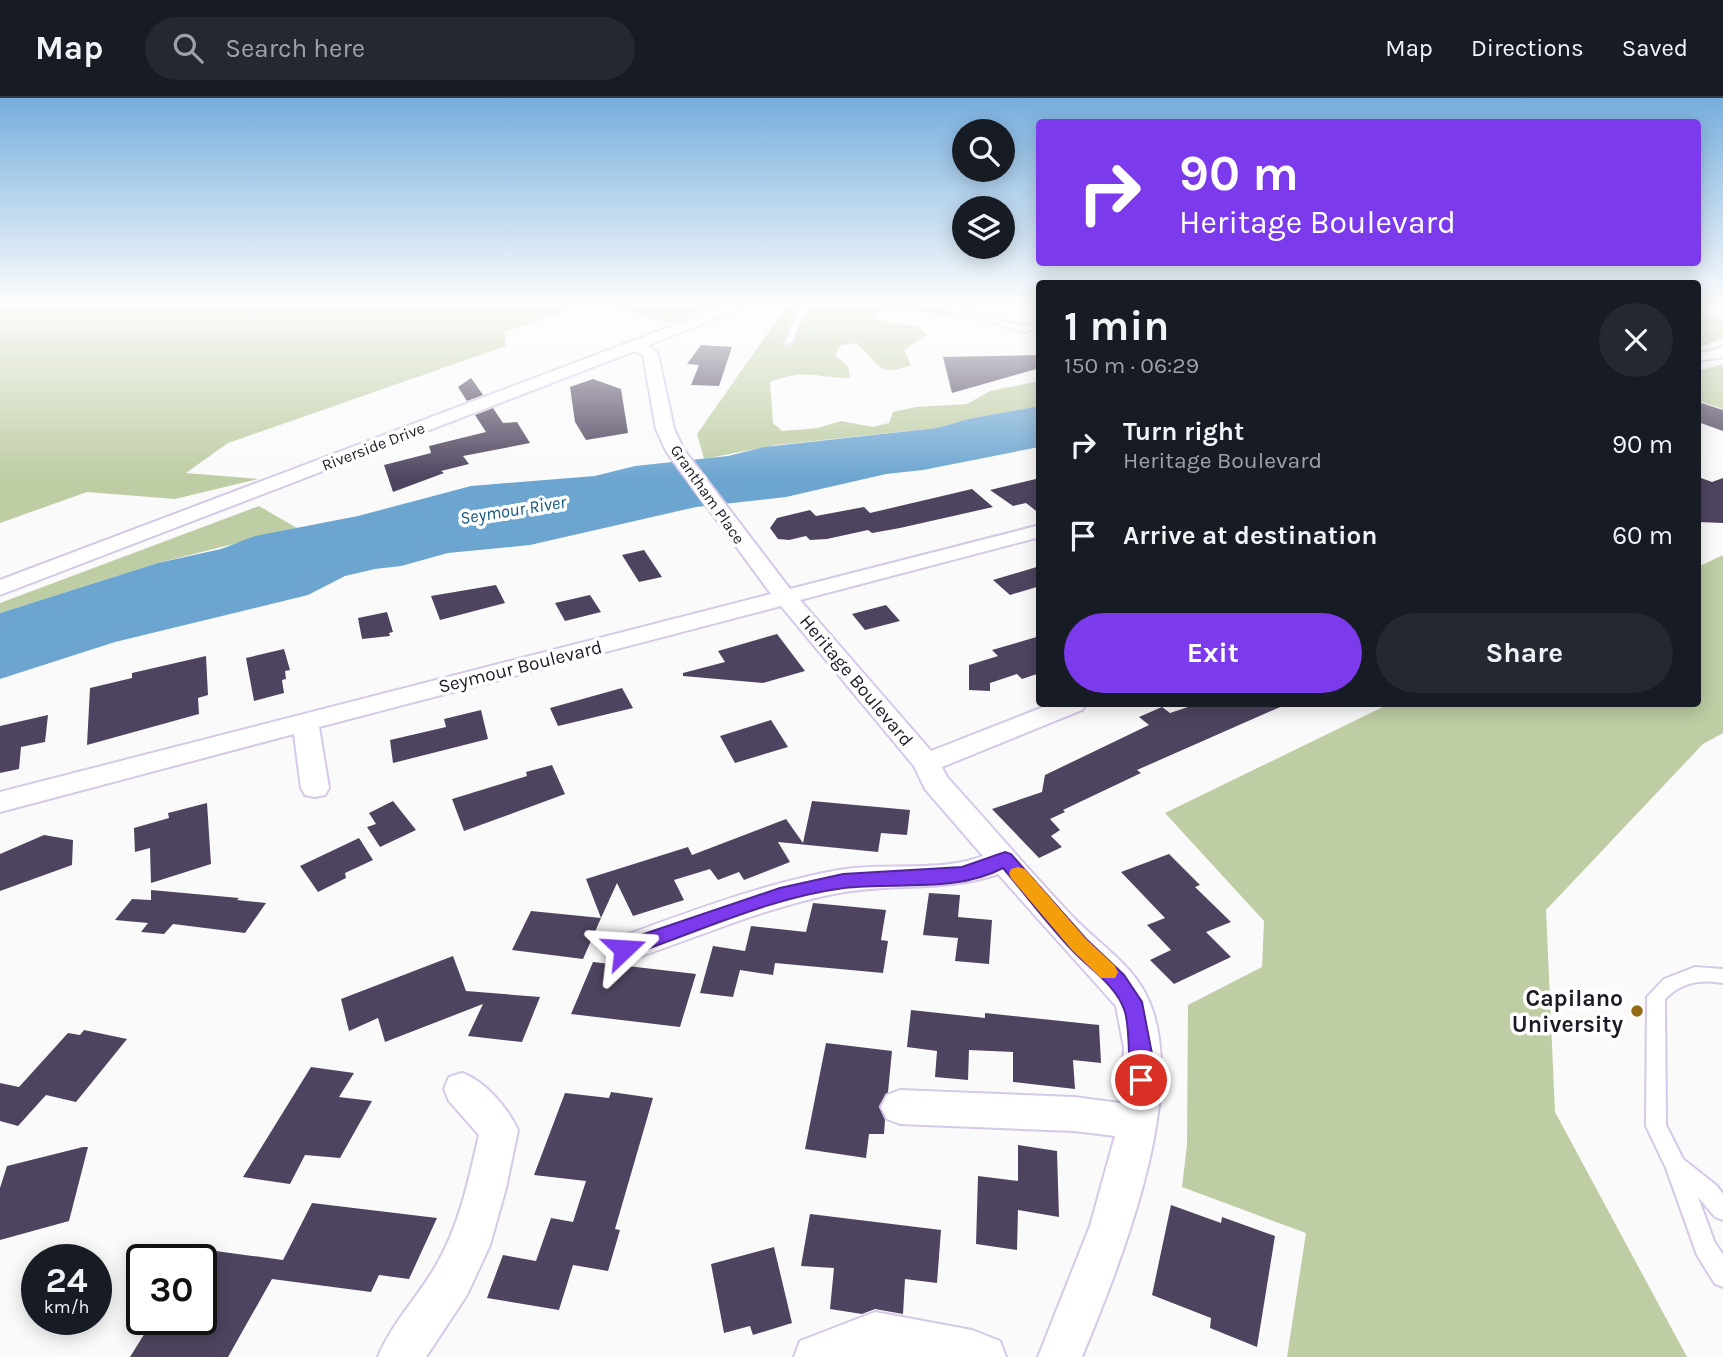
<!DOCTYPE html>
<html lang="en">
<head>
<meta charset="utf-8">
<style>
	body { margin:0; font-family:Karla,sans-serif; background:#242831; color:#f1f3f6; height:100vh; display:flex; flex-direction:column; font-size:26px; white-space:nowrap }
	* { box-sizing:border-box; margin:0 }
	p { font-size:23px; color:#9ea1a6 }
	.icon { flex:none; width:38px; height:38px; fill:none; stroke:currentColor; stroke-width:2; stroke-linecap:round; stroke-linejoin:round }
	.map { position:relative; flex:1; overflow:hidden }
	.sheet { position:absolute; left:1036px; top:182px; width:665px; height:427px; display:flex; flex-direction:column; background:#171b24; border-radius:7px; box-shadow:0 4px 18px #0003 }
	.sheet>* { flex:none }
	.banner { position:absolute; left:1036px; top:21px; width:665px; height:147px; border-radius:7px; box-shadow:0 4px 18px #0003; background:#7c3aed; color:#fff; overflow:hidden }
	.fabs { position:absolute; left:952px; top:21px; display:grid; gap:14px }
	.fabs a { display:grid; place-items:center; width:63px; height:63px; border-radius:50%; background:#171b24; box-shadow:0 4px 18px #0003; font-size:35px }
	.speed { position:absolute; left:21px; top:1146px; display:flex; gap:14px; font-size:35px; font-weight:700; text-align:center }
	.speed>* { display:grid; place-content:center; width:91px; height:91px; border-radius:50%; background:#171b24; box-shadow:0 4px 18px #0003; line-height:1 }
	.speed small { font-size:18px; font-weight:400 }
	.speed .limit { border:4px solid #111; border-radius:10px; background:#fff; color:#111 }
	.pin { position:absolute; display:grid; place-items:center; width:60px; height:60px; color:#fff; margin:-30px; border:4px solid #fff; border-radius:50%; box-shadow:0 2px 7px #0007 }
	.me { position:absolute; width:77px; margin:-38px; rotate:70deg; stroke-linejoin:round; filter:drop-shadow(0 0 5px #0008) }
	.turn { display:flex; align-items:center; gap:24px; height:147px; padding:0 28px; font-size:32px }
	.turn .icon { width:91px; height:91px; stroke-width:2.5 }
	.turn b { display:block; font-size:49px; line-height:60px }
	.round { display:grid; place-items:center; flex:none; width:74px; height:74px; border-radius:37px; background:#242831 }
	.overview { display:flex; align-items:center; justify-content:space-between; height:119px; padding:0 28px }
	h1 { font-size:42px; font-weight:700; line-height:52px }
	.cta { display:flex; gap:14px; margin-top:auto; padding:14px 28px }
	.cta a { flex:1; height:80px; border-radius:42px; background:#7c3aed; color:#fff; font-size:28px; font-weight:700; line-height:80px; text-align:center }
	.cta a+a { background:#242831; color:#f1f3f6 }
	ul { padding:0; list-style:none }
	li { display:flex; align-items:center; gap:21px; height:91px; padding:0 28px }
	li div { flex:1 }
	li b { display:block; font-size:26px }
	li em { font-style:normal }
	header { display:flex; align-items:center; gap:42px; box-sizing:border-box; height:98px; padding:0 35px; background:#171b24; border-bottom:2px solid #363941 }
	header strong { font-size:33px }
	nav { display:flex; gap:38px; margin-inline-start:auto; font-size:24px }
	.search { width:490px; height:63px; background:#242831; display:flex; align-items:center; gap:18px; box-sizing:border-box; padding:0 24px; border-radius:38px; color:#9ea1a6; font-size:26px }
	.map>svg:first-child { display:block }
</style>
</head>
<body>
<header>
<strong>Map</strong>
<div class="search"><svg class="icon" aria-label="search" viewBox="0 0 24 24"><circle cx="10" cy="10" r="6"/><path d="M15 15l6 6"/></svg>Search here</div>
<nav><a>Map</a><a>Directions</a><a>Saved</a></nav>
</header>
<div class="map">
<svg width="1723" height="1259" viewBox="0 0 1723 1259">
	<rect width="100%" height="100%" fill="#fafafa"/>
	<path fill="#becda4" d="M0,205H541L566,213L504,234L506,248L228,345L186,375L258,381L175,401L87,394L0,425Z
		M601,205H726L669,225Z
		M789,205H938L966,212L965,218L894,212L875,216L876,221L881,223L918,229L927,237L904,252L911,267C877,280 879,265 856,245L841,247L835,257L848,268L850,280C813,280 809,270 770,284L773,325L782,333L818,330L841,323L873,329L889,325L893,314L916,309L967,306L990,293L1039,283V308L968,321L937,330L776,347L704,361L697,336Z
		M1698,214L1723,220V240L1698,250Z
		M1723,266V311L1698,303V273Z
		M259,408L297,430L158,465L0,515V505Z
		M1723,457V635L1703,646L1546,812L1555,1014L1687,1259H1287L1306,1135L1182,1089L1187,1047L1188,907L1262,869L1264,823L1165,715L1389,606H1698V469Z"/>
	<path fill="#6ca5d0" d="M1039,308V349L923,372L886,376L786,399L696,409L530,447L448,455L401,468L375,471L345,478L308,497L115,544L0,581V515L158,465L221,451L255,438L358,418L471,388L595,378L635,368L728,358L764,349L937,330L968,321Z"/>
	<path fill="#4f445f" d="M701,247L732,249L719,288L691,287L699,267L687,266Z
		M1040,257V270L952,295L943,259Z
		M471,280L483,297L467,303L458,289Z
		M593,281L621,291L628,335L586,342L575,324L570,289Z
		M1698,304L1723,312V333L1698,324Z
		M493,310L503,325L517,324L530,345L463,358L469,366L441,373L444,375L393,394L384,367L431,355L429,348L486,334L475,317Z
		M1698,379L1712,384L1723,380V425L1698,424Z
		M1040,380V416L1026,405L1013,408L990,392Z
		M972,391L993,409L900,430L872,435L868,432L827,441L810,442L806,438L789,442L778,441L770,430L777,420L810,412L816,418L864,409L870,415Z
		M644,452L662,479L639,484L622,457Z
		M1040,468V488L1010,497L993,482Z
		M496,487L505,505L440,522L431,498Z
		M590,497L601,514L565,523L555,505Z
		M886,507L900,523L865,532L852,516Z
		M387,514L393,534L389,535L390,538L362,541L358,520Z
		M777,536L805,573L763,585L683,578V575L725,564L718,553Z
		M1040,538V575L1022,581L1017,576L990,585V593L969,592V567L998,558L992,552Z
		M284,551L290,572L285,573L286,581L282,582L284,595L254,603L246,560Z
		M206,558L208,597L198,600L199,616L87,647L90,590L132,580V575Z
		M622,590L633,610L558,628L550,610Z
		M1197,606H1287L1137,672L1141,675L1063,712L1065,714L1050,721L1060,732L1051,738L1062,749L1039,760L992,711L1042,694L1045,677L1149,627L1139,619L1162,609L1170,615Z
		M481,612L488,641L393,665L390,642L446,629L444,621Z
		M48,617L45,644L21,649L19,671L0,675V628Z
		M771,622L788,649L735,665L720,638Z
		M552,667L565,696L464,733L452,701L527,678L526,674Z
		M393,703L416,732L380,749L367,729L376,726L369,715Z
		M812,703L910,712L907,737L881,735L878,754L778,744L790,764L744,782L739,774L718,782L710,771L674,782L684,802L633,818L617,785L601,820L586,781L688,749L692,757L786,721L803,745Z
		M207,705L211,766L151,785L150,750L135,754L134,730L169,720L168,715Z
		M44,737L73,742L72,767L0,793V756Z
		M359,740L373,762L345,775L346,780L318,794L300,768Z
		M1169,756L1200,787L1195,789L1231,824L1206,834L1231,859L1174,886L1150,862L1171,852L1147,827L1165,820L1121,774Z
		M151,792L239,800L237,802L266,805L245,835L173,826L164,836L141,834L148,825L115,822L132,801L151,802Z
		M929,795L960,797L958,819L992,822L989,866L955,863L958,840L923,837Z
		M813,805L886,812L881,842L888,843L883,875L775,865L773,877L740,872L733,899L700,895L713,848L745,853L751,828L806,834Z
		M531,813L601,820L583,861L512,852Z
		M453,858L466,893L540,899L522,944L468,938L483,906L385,944L378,920L349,933L341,901Z
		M593,864L696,876L680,929L571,916Z
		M911,912L985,920V915L1099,927L1101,965L1073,962L1075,991L1013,984V954L969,952L968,982L935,979L937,953L907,949Z
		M84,932L127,941L76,1004L46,997L18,1028L0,1023V985L19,989L68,935L80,937Z
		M826,945L892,953L888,994L879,1008L885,1022L884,1036H869L866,1060L805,1051Z
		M311,969L354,975L339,999L372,1003L340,1060L305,1057L290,1086L243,1079Z
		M611,994L653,1000L615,1131L620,1132L608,1173L573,1167L559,1212L487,1200L503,1157L536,1163L551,1120L573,1124L586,1083L534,1077L565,995L609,1000Z
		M1018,1047L1057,1053L1059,1119L1018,1112L1017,1152L976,1146L978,1078L1018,1083Z
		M83,1049H88L69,1123L0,1142V1090L7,1068Z
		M312,1105L437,1120L409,1181L379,1177L371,1194L272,1181L228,1259H130L153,1222H201V1151L283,1162Z
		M1171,1107L1221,1125L1222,1119L1275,1138L1257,1249L1210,1230L1211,1220L1152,1197Z
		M810,1116L941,1132L937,1185L905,1181L903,1216L875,1211L862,1216L830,1211L834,1170L801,1168Z
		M774,1149L792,1225L753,1237L750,1228L724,1235L711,1166Z"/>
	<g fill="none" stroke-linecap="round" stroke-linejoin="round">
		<g stroke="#d5c8e8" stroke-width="4">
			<path id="lane" d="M800,205H808L792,244L785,246Z
				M924,205H937L1025,229L1040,224V229L1025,234Z
				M1695,869L1723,871V885C1700,881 1682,884 1665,901L1666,1027L1683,1061L1716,1087L1723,1096V1122L1715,1119L1698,1099L1714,1143L1723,1157V1189L1715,1186L1697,1157L1666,1070L1646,1028L1647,899L1664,881Z"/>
		</g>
		<g stroke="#d5c8e8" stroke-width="4">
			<path id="street" d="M733,205H753L649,247L658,256L674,331L684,352L790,491L1040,427V439L800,502L931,653L1051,606H1086L1082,612L942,669L947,679C990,726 1030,774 1074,820C1097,844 1128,864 1144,893C1195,985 1119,1168 1082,1259H1038L1090,1128L1115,1038L1074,1033L900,1026L887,1021L881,1009L887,997L900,992L1074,999L1120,1005L1124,950L1116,908L998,776C946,794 892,785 839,795C764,809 696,840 624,864L612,860L608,851L612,842C687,815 761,786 839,772C886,764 938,775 983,758L925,691L914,668L781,508L319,629L329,690L325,697L315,699L305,697L301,690L294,636L0,714V694L771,496L666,353L656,331L643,257L635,253L0,497V482Z
				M1723,249V259L1698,263V256Z
				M462,975C485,983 508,1010 518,1032L506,1090L490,1147L467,1197L426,1259H378C392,1224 420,1197 438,1164C460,1125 469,1080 479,1037L449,1003L444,991L449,979Z
				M875,1214L972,1232L1000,1243L1006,1259H794L800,1243Z"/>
		</g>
		<g stroke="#d5c8e8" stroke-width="4">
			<path id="secondary" d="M1698,205L1723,209V221L1698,215Z"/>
		</g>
		<use href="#lane" fill="#fff" fill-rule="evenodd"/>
		<use href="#street" fill="#fff" fill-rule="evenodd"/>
		<use href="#secondary" fill="#f7e2c6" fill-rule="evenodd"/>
	</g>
	<linearGradient id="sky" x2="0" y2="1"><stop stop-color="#76aede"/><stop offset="0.54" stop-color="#fdfdfd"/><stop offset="1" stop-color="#fdfdfd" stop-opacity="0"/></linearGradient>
	<rect width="1723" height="381" fill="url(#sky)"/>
	<path fill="#7c3aed" stroke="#51269a" stroke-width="2" d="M1005,754L1011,756L1086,841L1124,877L1142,904L1153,961L1149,989L1141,992L1133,989C1127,975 1131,934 1125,914C1118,889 1090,871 1073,853C1048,827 1026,797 1003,770C956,795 895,784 844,790C768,800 696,835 624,859L617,857L614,851L617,845L780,790L843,776L962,769Z"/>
	<path fill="#f59e0b" d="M1018,769L1025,771L1086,841L1115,868L1118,874L1115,880H1101L1072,852L1011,780L1009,776L1011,771Z"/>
	<circle fill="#946b15" stroke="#fff" stroke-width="2.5" cx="1637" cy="913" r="7"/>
	<g text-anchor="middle" stroke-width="7" stroke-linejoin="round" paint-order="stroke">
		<g font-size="16" fill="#1f1a26" stroke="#fff">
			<text transform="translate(373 348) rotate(-21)" y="6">Riverside Drive</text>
			<text transform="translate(708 396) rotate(55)" y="6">Grantham Place</text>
		</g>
		<g font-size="18" font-style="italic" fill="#145781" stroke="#fff">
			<text transform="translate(513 412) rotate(-9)" y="6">Seymour River</text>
		</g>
		<g font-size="19" fill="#1f1a26" stroke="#fff">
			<text transform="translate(520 568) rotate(-14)" y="7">Seymour Boulevard</text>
			<text transform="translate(857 582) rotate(50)" y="7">Heritage Boulevard</text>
		</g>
		<g font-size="23" font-weight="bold" fill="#1f1a26" stroke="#fff" text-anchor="end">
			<text x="1623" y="908">Capilano<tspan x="1623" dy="26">University</tspan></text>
		</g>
	</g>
</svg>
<div class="fabs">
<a><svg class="icon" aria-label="search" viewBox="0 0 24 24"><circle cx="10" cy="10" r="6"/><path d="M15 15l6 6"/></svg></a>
<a><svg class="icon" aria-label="layers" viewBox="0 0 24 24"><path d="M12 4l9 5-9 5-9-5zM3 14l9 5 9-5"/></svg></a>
</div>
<div class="speed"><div>24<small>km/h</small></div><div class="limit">30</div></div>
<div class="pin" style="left:1141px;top:982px;background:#d93025"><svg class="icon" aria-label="arrive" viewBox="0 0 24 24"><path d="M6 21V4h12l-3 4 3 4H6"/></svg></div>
<svg class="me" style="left:624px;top:851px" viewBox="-20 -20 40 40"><path d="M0-17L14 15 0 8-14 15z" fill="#7c3aed" stroke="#fff" stroke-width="4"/></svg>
<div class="banner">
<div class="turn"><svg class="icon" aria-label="right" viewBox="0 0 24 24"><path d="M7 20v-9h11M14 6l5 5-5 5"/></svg><div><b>90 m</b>Heritage Boulevard</div></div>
</div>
<section class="sheet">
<div class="overview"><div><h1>1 min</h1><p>150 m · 06:29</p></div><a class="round"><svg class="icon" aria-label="close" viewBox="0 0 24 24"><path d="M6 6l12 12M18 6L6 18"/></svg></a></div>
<ul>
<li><svg class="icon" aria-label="right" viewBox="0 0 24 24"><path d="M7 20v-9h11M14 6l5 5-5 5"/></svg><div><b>Turn right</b><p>Heritage Boulevard</p></div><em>90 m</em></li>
<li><svg class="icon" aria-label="arrive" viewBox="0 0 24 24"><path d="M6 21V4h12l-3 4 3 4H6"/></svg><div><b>Arrive at destination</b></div><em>60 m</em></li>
</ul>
<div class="cta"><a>Exit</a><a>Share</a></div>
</section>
</div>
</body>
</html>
